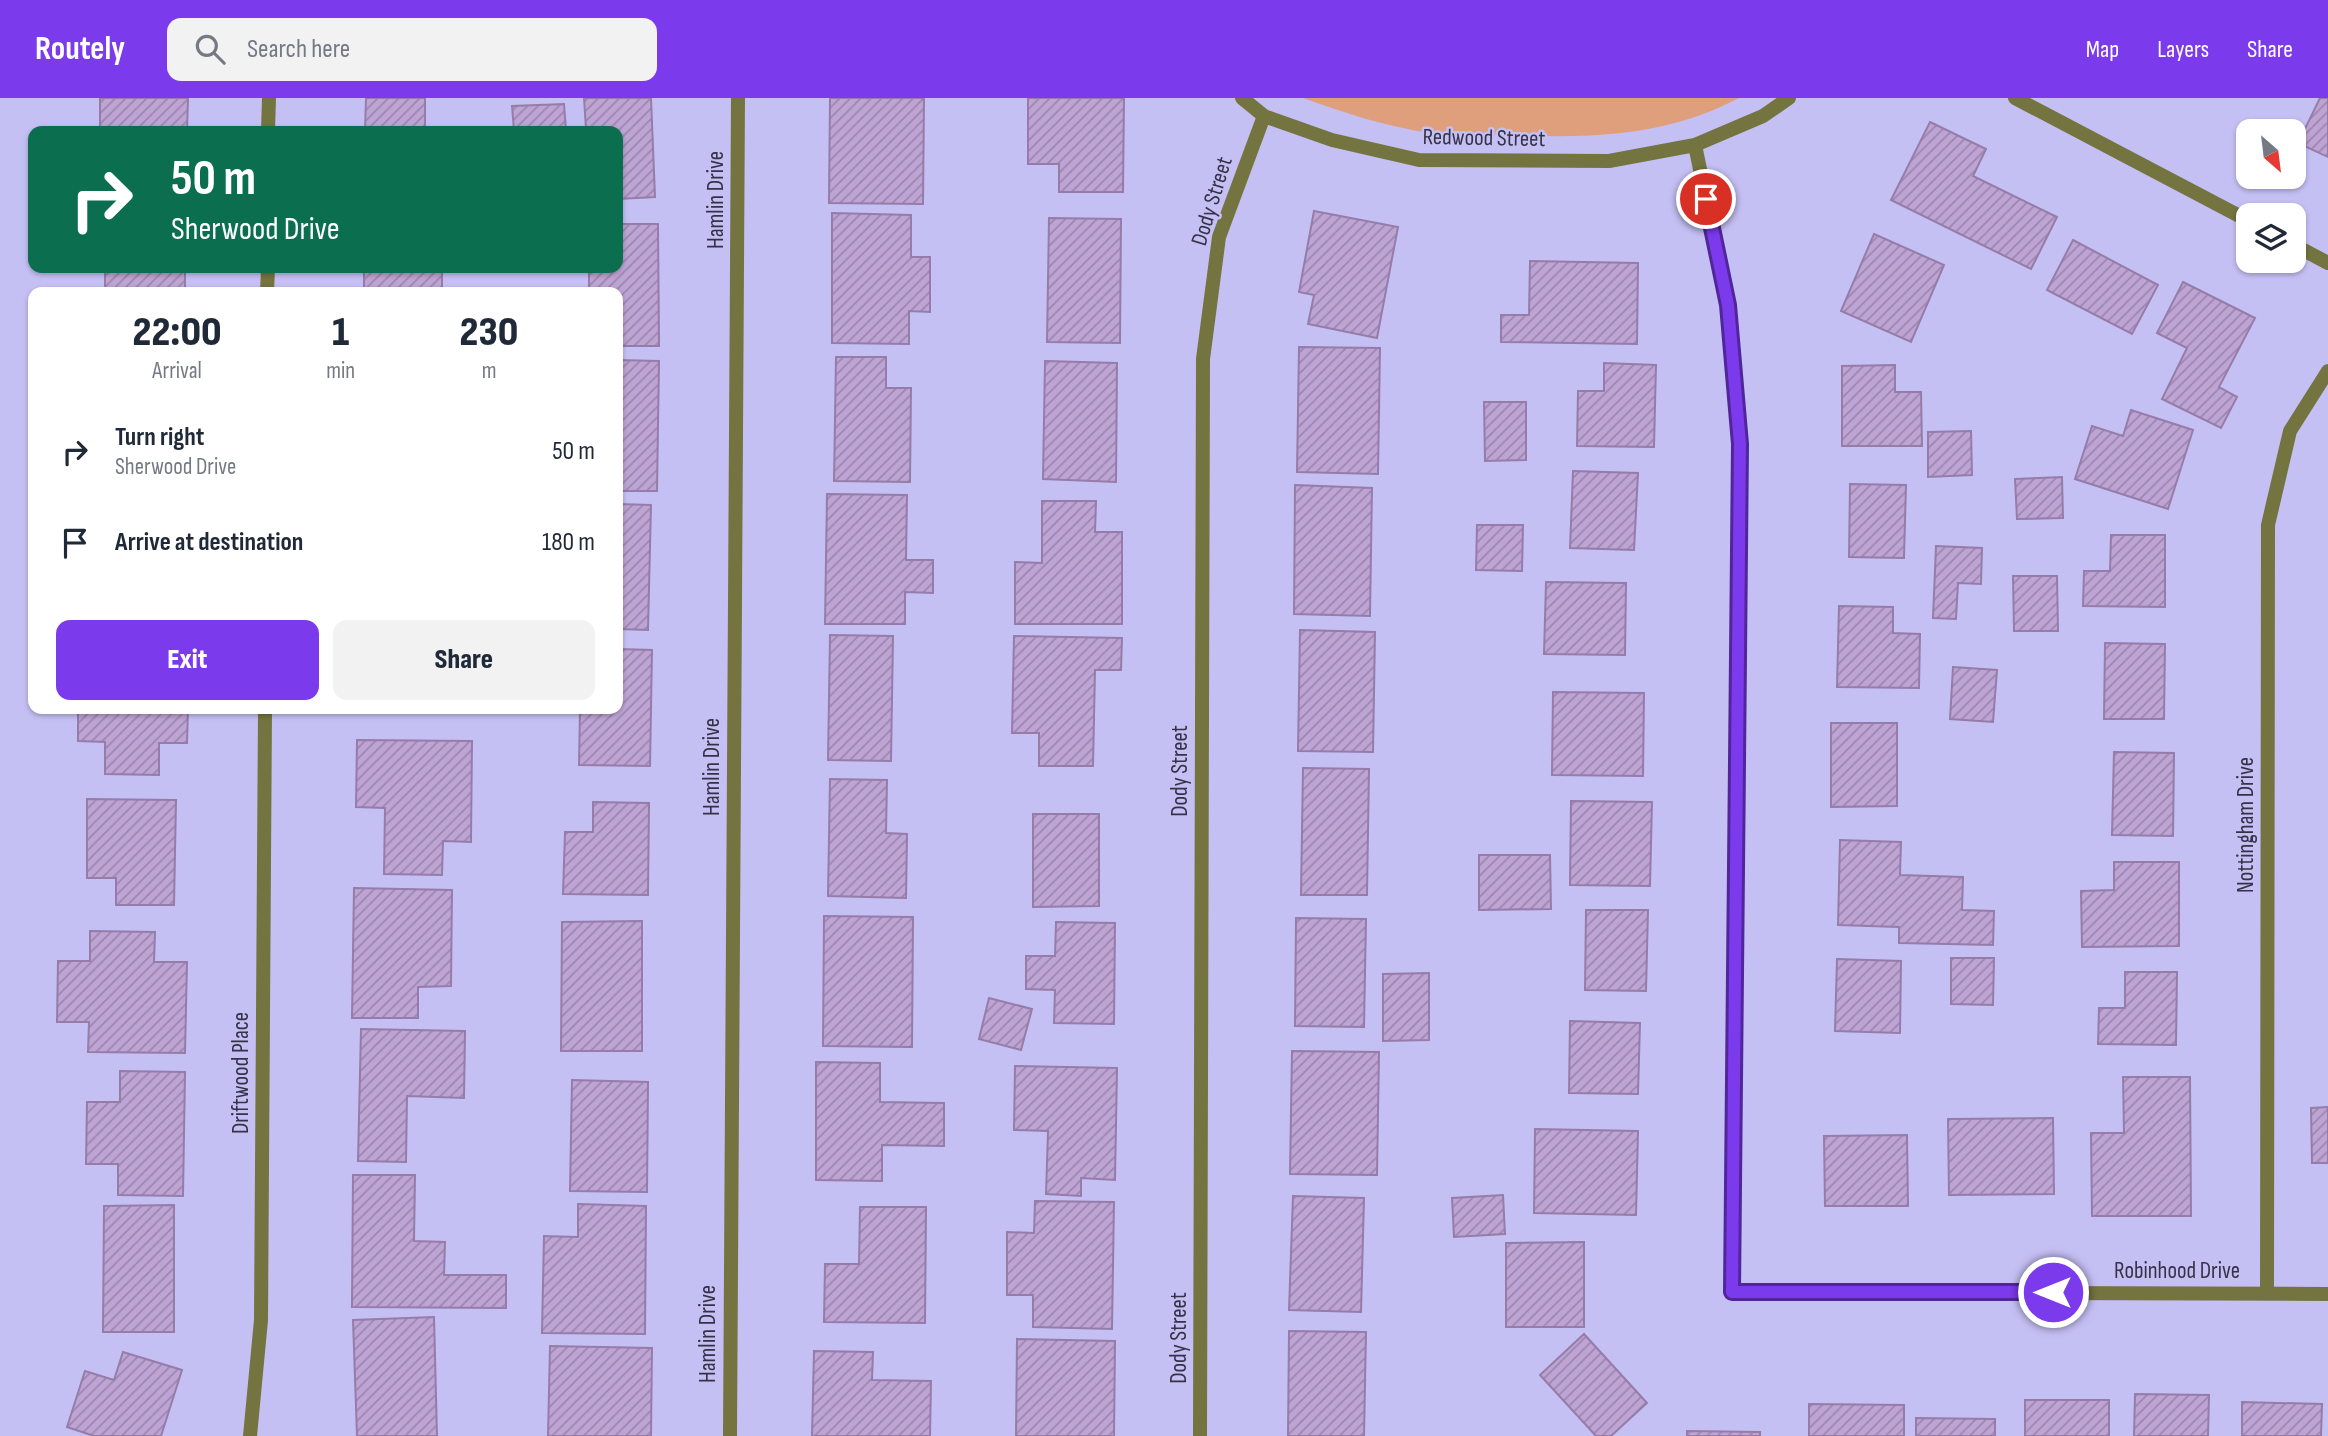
<!DOCTYPE html>
<html lang="en">
<head>
<meta charset="utf-8">
<style>
	body { margin:0; font-family:"Sofia Sans Condensed",sans-serif; background:#f2f2f3; color:#1f2937; height:100vh; display:flex; flex-direction:column; font-size:26px; white-space:nowrap }
	* { box-sizing:border-box; margin:0 }
	p { font-size:23px; color:#747a83 }
	.icon { flex:none; width:38px; height:38px; fill:none; stroke:currentColor; stroke-width:2; stroke-linecap:round; stroke-linejoin:round }
	.map { position:relative; flex:1; overflow:hidden }
	.details { position:absolute; left:28px; top:189px; width:595px; height:427px; display:flex; flex-direction:column; background:#fff; border-radius:14px; box-shadow:0 2px 5px #0004 }
	.details>* { flex:none }
	.top-card { position:absolute; left:28px; top:28px; width:595px; height:147px; border-radius:14px; box-shadow:0 2px 5px #0004; background:#0b6e4f; color:#fff; overflow:hidden }
	.needle { width:46px; rotate:152deg }
	.controls { position:absolute; left:2236px; top:21px; display:grid; gap:14px }
	.controls a { display:grid; place-items:center; width:70px; height:70px; border-radius:14px; background:#fff; box-shadow:0 2px 5px #0004; font-size:35px }
	.pin { position:absolute; display:grid; place-items:center; width:60px; height:60px; color:#fff; margin:-30px; border:4px solid #fff; border-radius:50%; box-shadow:0 2px 7px #0007 }
	.me { position:absolute; width:77px; margin:-38px; rotate:270deg; stroke-linejoin:round; filter:drop-shadow(0 0 5px #0008) }
	.turn { display:flex; align-items:center; gap:24px; height:147px; padding:0 28px; font-size:32px }
	.turn .icon { width:91px; height:91px; stroke-width:2.5 }
	.turn b { display:block; font-size:49px; line-height:60px }
	.eta { display:flex; justify-content:space-evenly; align-items:center; height:119px; text-align:center }
	.eta b { font-size:42px; font-weight:800; line-height:49px }
	.primary-button { display:flex; gap:14px; margin-top:auto; padding:14px 28px }
	.primary-button a { flex:1; height:80px; border-radius:14px; background:#7c3aed; color:#fff; font-size:28px; font-weight:800; line-height:80px; text-align:center }
	.primary-button a+a { background:#f2f2f3; color:#1f2937 }
	ul { padding:0; list-style:none }
	li { display:flex; align-items:center; gap:21px; height:91px; padding:0 28px }
	li div { flex:1 }
	li b { display:block; font-size:26px }
	li em { font-style:normal }
	header { display:flex; align-items:center; gap:42px; box-sizing:border-box; height:98px; padding:0 35px; background:#7c3aed; color:#fff }
	header strong { font-size:33px }
	nav { display:flex; gap:38px; margin-inline-start:auto; font-size:24px }
	.search { width:490px; height:63px; background:#f2f2f3; display:flex; align-items:center; gap:18px; box-sizing:border-box; padding:0 24px; border-radius:14px; color:#747a83; font-size:26px }
	.map>svg:first-child { display:block }
</style>
</head>
<body>
<header>
<strong>Routely</strong>
<div class="search"><svg class="icon" aria-label="search" viewBox="0 0 24 24"><circle cx="10" cy="10" r="6"/><path d="M15 15l6 6"/></svg>Search here</div>
<nav><a>Map</a><a>Layers</a><a>Share</a></nav>
</header>
<div class="map">
<svg width="2328" height="1338" viewBox="0 0 2328 1338">
	<defs>
		<pattern id="building-hatch" width="6" height="6" patternUnits="userSpaceOnUse" patternTransform="scale(1.75)"><rect width="6" height="6" fill="#bea4d4"/><path d="M-1 1l2-2M0 6l6-6M5 7l2-2" fill="none" stroke="#9b86ae"/></pattern>
	</defs>
	<rect width="100%" height="100%" fill="#c5c0f4"/>
	<path fill="#df9e7c" d="M1303,0H1739C1662,40 1590,40 1506,37C1481,37 1456,38 1431,35C1387,29 1345,15 1303,0Z"/>
	<path fill="url(#building-hatch)" stroke="#957ca9" stroke-width="2" d="M100,0H188L187,33H100Z
		M366,0H425V33H365Z
		M584,0H651L655,99L618,101V33H514L512,8L564,6L566,32L586,31Z
		M830,0H924L923,106L829,105Z
		M1028,0H1124L1123,94H1059V66H1028Z
		M2320,0H2328V59L2298,45Z
		M1930,24L1986,51L1973,78L2057,119L2031,171L1891,102Z
		M1314,113L1398,129L1377,240L1308,226L1314,197L1299,194Z
		M832,115L911,117V159H930V214L909,213V246L832,245Z
		M1049,120L1121,121L1120,245L1047,244Z
		M618,126H658L659,248H618V194H589V170H618Z
		M1874,136L1944,167L1911,244L1841,213Z
		M2073,142L2158,187L2132,236L2047,192Z
		M1530,163L1638,165L1637,246L1501,244V217H1529Z
		M105,170H185V194H132V192L105,191Z
		M364,170H442V194H364Z
		M2183,184L2255,220L2219,289L2237,299L2221,330L2162,301L2187,250L2157,235Z
		M1299,249L1380,250L1378,376L1297,374Z
		M836,259H886V290H911L910,384L834,383Z
		M618,262L659,263L657,393H618Z
		M1045,263L1117,265L1116,384L1043,381Z
		M1604,265L1656,267L1654,349L1577,348L1578,293H1604Z
		M1895,267V294H1921L1922,348H1842V268Z
		M1484,304H1526V362L1485,363Z
		M2131,312L2193,332L2168,411L2075,381L2092,328L2123,338Z
		M1971,333L1972,377L1928,379V334Z
		M1573,373L1638,375L1634,452L1570,450Z
		M2062,379L2063,420L2017,421L2015,381Z
		M1850,386L1906,387L1904,460L1849,459Z
		M1295,387L1372,390L1370,518L1294,516Z
		M827,396L907,397L906,462H933V495L905,494V526H825Z
		M1042,403H1096L1095,434H1122V526H1015V464L1042,465Z
		M618,406L651,407L648,532L618,531Z
		M1477,427H1523L1522,473L1476,472Z
		M2111,437H2165V509L2083,508L2084,473H2110Z
		M1936,448L1982,450L1981,486L1958,485L1956,521L1933,520Z
		M2013,478H2057L2058,533H2014Z
		M1546,484L1626,485L1625,557L1544,556Z
		M1839,508L1893,509V535L1920,536L1919,590L1837,589Z
		M1300,532L1375,534L1373,654L1298,653Z
		M830,537L893,538L891,663L828,662Z
		M1014,538L1122,540L1121,572H1095L1093,668H1039V635H1012Z
		M2105,545L2165,546L2164,621H2104Z
		M618,551L652,552L650,668L579,667L580,611H618Z
		M1953,569L1997,572L1993,624L1950,621Z
		M1553,594L1644,595L1643,678L1552,677Z
		M78,611H188L187,645H159V677L105,676V644L78,643Z
		M357,611H454V614L357,613Z
		M1831,625H1897V708L1831,709Z
		M357,642L472,643L471,744L443,743L442,777L384,776L385,710L356,709Z
		M2114,654L2174,655L2173,738L2112,737Z
		M1303,670L1369,671L1367,797H1301Z
		M830,681L887,682L886,735L907,736L906,800L828,798Z
		M87,701L176,702L174,807H116V780H87Z
		M1571,703L1652,704L1650,788L1570,787Z
		M593,704L649,705L648,797L563,796L565,734H593Z
		M1033,716H1099V808L1033,809Z
		M1840,742L1901,744L1900,777L1963,779L1962,812L1994,813L1993,847L1899,845V829L1838,827Z
		M1479,757H1550L1551,811L1479,812Z
		M2114,764H2179V848L2082,849L2081,793L2114,792Z
		M354,790L452,792L451,888L418,889V920H352Z
		M1586,812H1648L1646,893L1585,892Z
		M824,818L913,819L912,949L823,948Z
		M1296,820L1366,821L1364,929L1295,928Z
		M642,823V953H561L562,824Z
		M1056,824L1115,825L1114,926L1054,925L1055,892L1026,891V858H1055Z
		M90,833L155,834L154,864H187L185,955L88,954L89,924H57L58,863H90Z
		M1951,860H1994L1993,907L1951,906Z
		M1837,861L1901,863L1900,935L1835,933Z
		M2125,874H2177L2176,947L2098,946L2099,910H2125Z
		M1429,875V942L1383,943V876Z
		M989,900L1032,911L1021,952L979,941Z
		M1570,923L1640,925L1638,996L1569,995Z
		M361,931L465,933L464,1000L407,998L406,1064L358,1063Z
		M1292,953L1379,954L1377,1077L1290,1076Z
		M816,964L880,965V1004L944,1005V1048L882,1047V1083L816,1082Z
		M1015,968L1117,970L1115,1082L1081,1080V1098L1046,1096L1048,1033L1014,1032Z
		M120,973L185,974L183,1098L118,1097V1066H86L87,1004H120Z
		M2123,979H2190L2191,1118H2092L2091,1035H2124Z
		M572,982L648,984L647,1094L570,1093Z
		M2328,1009V1065H2312L2311,1010Z
		M2053,1020L2054,1096L1949,1097L1948,1021Z
		M1535,1031L1638,1033L1636,1117L1534,1115Z
		M1907,1037L1908,1108H1825L1824,1038Z
		M353,1077H415L414,1143L445,1144L444,1177H506V1210L352,1209Z
		M1503,1097L1505,1136L1454,1139L1452,1100Z
		M1293,1098L1364,1100L1361,1214L1289,1212Z
		M1035,1103L1114,1104L1112,1231L1033,1229V1197H1007V1134L1034,1135Z
		M578,1106L646,1108L645,1236L542,1235L544,1138L578,1139Z
		M174,1107V1234H103L104,1108Z
		M860,1109H926L925,1225L824,1224L825,1166H859Z
		M1584,1144V1229H1506V1145Z
		M434,1219L437,1338H357L353,1222Z
		M1289,1233L1366,1234L1364,1338H1288Z
		M1584,1236L1647,1305L1611,1338H1596L1540,1277Z
		M1017,1241L1115,1243L1114,1338H1016Z
		M550,1248L652,1250L651,1338H548Z
		M814,1253L873,1254L872,1282L931,1283L930,1338H812Z
		M123,1254L182,1272L161,1338H94L67,1329L85,1273L114,1282Z
		M2135,1296L2209,1297L2208,1338H2134Z
		M2025,1302H2109V1338H2025Z
		M2242,1304L2322,1306L2321,1338H2242Z
		M1809,1306L1904,1307V1338H1809Z
		M1916,1320L1995,1321V1338H1916Z
		M1687,1333L1760,1334V1338H1687Z"/>
	<g fill="none" stroke-linecap="round" stroke-linejoin="round">
		<path stroke="#747440" stroke-width="14" d="M1242,0L1264,18L1332,42L1419,62L1609,63L1695,47
			M1789,0L1763,18L1695,47L1728,207L1740,347L1732,1194L2328,1196
			M2015,0L2249,123
			M268,33L269,0
			M2294,147L2328,165
			M267,194L268,170
			M2267,1195L2268,427L2290,333L2328,273
			M250,1338L261,1222L265,611
			M730,1338L738,0
			M1200,1338L1203,261L1219,139L1264,18"/>
	</g>
	<g fill="none" stroke-linecap="round" stroke-linejoin="round">
		<g stroke="#51269a" stroke-width="18">
			<path id="route" d="M1706,101L1728,207L1740,346L1732,1194H2053"/>
		</g>
		<use href="#route" stroke="#7c3aed" stroke-width="12"/>
	</g>
	<g text-anchor="middle" stroke-width="5" stroke-linejoin="round" paint-order="stroke">
		<g font-size="23" fill="#343246" stroke="#c5c0f4">
			<text transform="translate(1484 39) rotate(1)" y="8">Redwood Street</text>
			<text transform="translate(715 102) rotate(-90)" y="8">Hamlin Drive</text>
			<text transform="translate(1211 103) rotate(-73)" y="8">Dody Street</text>
			<text transform="translate(711 669) rotate(-90)" y="8">Hamlin Drive</text>
			<text transform="translate(1179 673) rotate(-90)" y="8">Dody Street</text>
			<text transform="translate(2245 727) rotate(-90)" y="8">Nottingham Drive</text>
			<text transform="translate(240 975) rotate(-90)" y="8">Driftwood Place</text>
			<text x="2177" y="1180">Robinhood Drive</text>
			<text transform="translate(707 1236) rotate(-90)" y="8">Hamlin Drive</text>
			<text transform="translate(1178 1240) rotate(-90)" y="8">Dody Street</text>
		</g>
	</g>
</svg>
<div class="controls">
<a><svg class="needle" viewBox="-14 -14 28 28"><path d="M0-13l5 13h-10z" fill="#e53935"/><path d="M0 13l5-13h-10z" fill="#747a83"/></svg></a>
<a><svg class="icon" aria-label="layers" viewBox="0 0 24 24"><path d="M12 4l9 5-9 5-9-5zM3 14l9 5 9-5"/></svg></a>
</div>
<div class="pin" style="left:1706px;top:101px;background:#d93025"><svg class="icon" aria-label="arrive" viewBox="0 0 24 24"><path d="M6 21V4h12l-3 4 3 4H6"/></svg></div>
<svg class="me" style="left:2053px;top:1194px" viewBox="-20 -20 40 40"><circle r="17" fill="#7c3aed" stroke="#fff" stroke-width="3"/><path d="M0-11L8 9 0 5-8 9z" fill="#fff"/></svg>
<div class="top-card">
<div class="turn"><svg class="icon" aria-label="right" viewBox="0 0 24 24"><path d="M7 20v-9h11M14 6l5 5-5 5"/></svg><div><b>50 m</b>Sherwood Drive</div></div>
</div>
<section class="details">
<div class="eta">
<div><b>22:00</b><p>Arrival</p></div>
<div><b>1</b><p>min</p></div>
<div><b>230</b><p>m</p></div>
</div>
<ul>
<li><svg class="icon" aria-label="right" viewBox="0 0 24 24"><path d="M7 20v-9h11M14 6l5 5-5 5"/></svg><div><b>Turn right</b><p>Sherwood Drive</p></div><em>50 m</em></li>
<li><svg class="icon" aria-label="arrive" viewBox="0 0 24 24"><path d="M6 21V4h12l-3 4 3 4H6"/></svg><div><b>Arrive at destination</b></div><em>180 m</em></li>
</ul>
<div class="primary-button"><a>Exit</a><a>Share</a></div>
</section>
</div>
</body>
</html>
